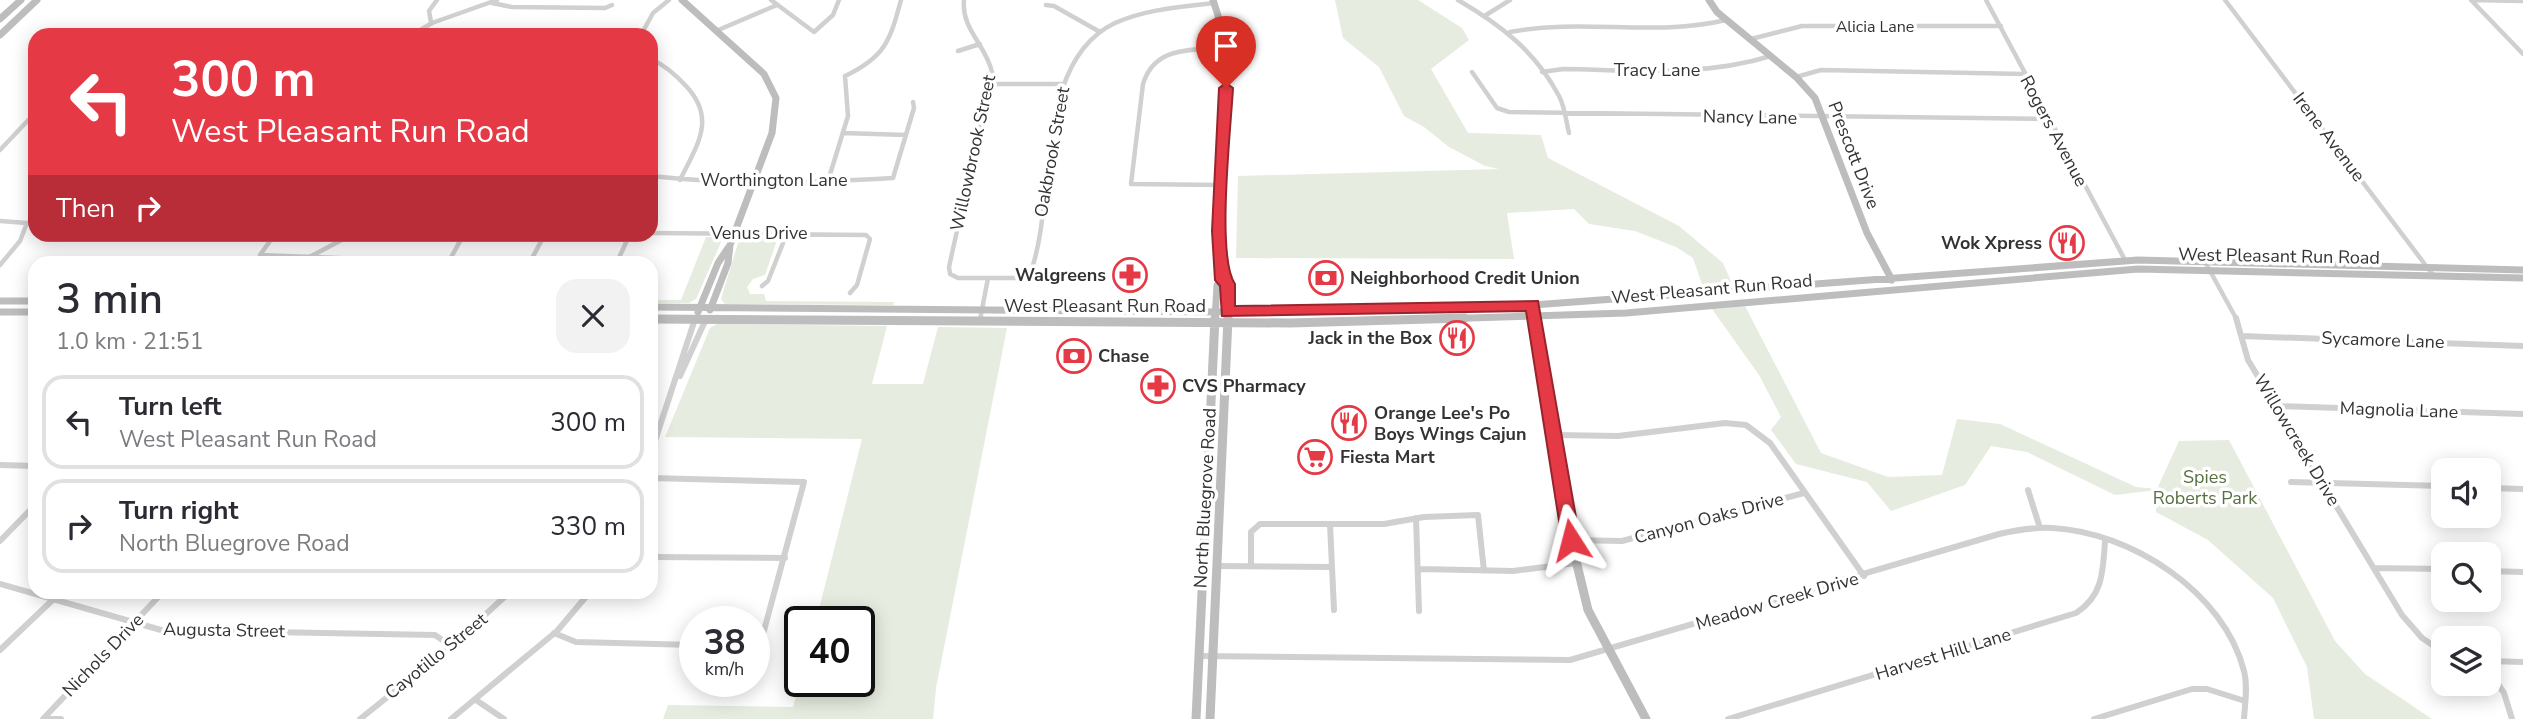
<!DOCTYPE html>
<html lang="en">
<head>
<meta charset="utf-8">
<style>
	body { margin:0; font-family:"Nunito Sans",sans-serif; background:#f2f2f3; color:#2b2b33; height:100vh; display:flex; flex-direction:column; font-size:26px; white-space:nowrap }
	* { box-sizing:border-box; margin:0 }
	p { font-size:23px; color:#7c7c81 }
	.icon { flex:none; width:38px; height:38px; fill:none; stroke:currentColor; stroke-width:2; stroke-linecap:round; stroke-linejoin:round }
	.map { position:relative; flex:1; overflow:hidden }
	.details { position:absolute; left:28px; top:256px; width:630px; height:343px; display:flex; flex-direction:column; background:#fff; border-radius:21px; box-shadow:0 4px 18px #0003 }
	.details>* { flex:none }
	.hud { position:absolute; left:28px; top:28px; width:630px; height:214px; border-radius:21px; box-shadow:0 4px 18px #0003; background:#e63946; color:#fff; overflow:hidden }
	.controls { position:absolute; left:2431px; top:458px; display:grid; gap:14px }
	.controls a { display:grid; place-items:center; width:70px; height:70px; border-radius:14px; background:#fff; box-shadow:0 4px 18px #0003; font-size:35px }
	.speed { position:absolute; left:679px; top:606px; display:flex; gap:14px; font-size:35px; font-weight:700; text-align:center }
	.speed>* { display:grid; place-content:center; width:91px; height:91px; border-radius:50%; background:#fff; box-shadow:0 4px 18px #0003; line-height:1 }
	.speed small { font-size:18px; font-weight:400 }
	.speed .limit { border:4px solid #111; border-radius:10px; background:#fff; color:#111 }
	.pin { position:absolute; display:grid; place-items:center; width:60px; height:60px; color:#fff; margin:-72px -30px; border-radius:50% 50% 50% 0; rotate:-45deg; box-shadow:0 0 7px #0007 }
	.pin .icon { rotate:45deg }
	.me { position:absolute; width:77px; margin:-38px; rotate:351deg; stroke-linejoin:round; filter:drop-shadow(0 0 5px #0008) }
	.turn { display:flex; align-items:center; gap:24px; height:147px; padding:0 28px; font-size:32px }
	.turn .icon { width:91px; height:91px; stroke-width:2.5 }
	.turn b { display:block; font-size:49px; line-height:60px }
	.then { display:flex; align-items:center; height:66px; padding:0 28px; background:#0003; gap:14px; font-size:26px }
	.round { display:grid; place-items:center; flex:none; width:74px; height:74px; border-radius:21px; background:#f2f2f3 }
	.summary { display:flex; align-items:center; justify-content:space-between; height:119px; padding:0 28px }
	h1 { font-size:42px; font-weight:600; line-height:52px }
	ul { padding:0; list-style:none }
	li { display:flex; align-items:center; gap:21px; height:94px; margin:0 14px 10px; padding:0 14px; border:4px solid #e1e1e2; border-radius:21px }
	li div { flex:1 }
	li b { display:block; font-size:26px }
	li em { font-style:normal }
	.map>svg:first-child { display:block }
</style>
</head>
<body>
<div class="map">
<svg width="2523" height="719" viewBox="0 0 2523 719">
	<rect width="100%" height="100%" fill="#fff"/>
	<path fill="#e6ecdf" d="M1335,0H1418L1462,28L1469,40L1431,69L1468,133L1541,135L1548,158L1679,226L1723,263L1733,286L1703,287L1693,258L1676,247L1635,231L1589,224L1574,209L1507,213L1514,259L1236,258L1238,176L1499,169L1485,166L1449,147L1424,127L1404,116L1379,67L1343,38Z
		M706,237H717L721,242L696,299L689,303H651V300H681Z
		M747,238H771L776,243L765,275L753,279L747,287L750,294H764L766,301L894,302L893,305L725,304L721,299L738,243Z
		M1745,306L1821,453L1888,477L1942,475L1957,419L2000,424L2136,487L2157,489L2179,441L2229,440L2335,641L2365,674L2432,719H2314L2307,667L2273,598L2208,540L2156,512L2157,490L2115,495L2027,452L1991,446L1965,485L1891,511L1867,482L1796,464L1771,430L1781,417L1759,375L1712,309Z
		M717,324L887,326L872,384H923L938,327L1007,328L936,688L933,719H663L668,705L793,707L800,681H859V621H816L862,439L665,437L710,328Z"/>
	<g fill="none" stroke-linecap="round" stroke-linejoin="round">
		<path stroke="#d0d0d0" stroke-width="4.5" d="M771,0L814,32L833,15L839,0
			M964,0C961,29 986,45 992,72L949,267L950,274L958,278H1019L1031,271C1057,199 1033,62 1115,23C1146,9 1181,7 1214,3
			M1458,0C1501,25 1535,51 1559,96C1565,107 1566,121 1569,133
			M1986,0L2125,260
			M2225,0L2433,275
			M2471,0L2523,54
			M2471,0L2523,1
			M492,3L512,7L605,8L612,5
			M1046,5L1054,6L1100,32
			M1486,15L1510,0
			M431,22L429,11L437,0
			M716,31L777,5
			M1510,32C1582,18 1655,37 1726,20
			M412,35L432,23L497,0
			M641,35L653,13L669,0
			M1751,39L1802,26H2001
			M958,51L980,44
			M651,59C664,65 676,75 686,86C717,119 697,145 680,180
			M1472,72L1497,108L1509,112L2048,119
			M1542,72L1563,69C1633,70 1703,77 1771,56
			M1796,77L1821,70L2024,74
			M990,84H1064
			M843,133L906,135
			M0,150L35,113
			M651,176C732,185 812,183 893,178L914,108L913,102
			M828,181L848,116L845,76C885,57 890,41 901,0
			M1221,185L1131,184L1143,84C1155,45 1192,51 1227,47
			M0,221L27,223L35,220
			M651,233L866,235L870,239L857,285L850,293
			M275,234L260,255L441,262L449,261L464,234
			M2204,260L2237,320
			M300,262L353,234
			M530,262L545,234
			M617,262L630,234
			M0,265L20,241L27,223
			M762,286L768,281L787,233
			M980,320L988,278"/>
		<path stroke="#d0d0d0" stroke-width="6" d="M2236,318L2248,360L2402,615L2422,638L2443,652
			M980,321L981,318
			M2242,336L2523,346
			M680,376L706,319
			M2275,406L2523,414
			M1555,435L1618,436L1725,423L1746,425L1770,443L1864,576
			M651,453L695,319
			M0,465L35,466
			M651,478L804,482L762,638L754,644
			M2291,482L2443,486
			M2488,488L2523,489
			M2028,490L2040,528
			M1416,518L1419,611
			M1330,524L1334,610
			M1571,540L1622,541L1804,493
			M0,541L35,505
			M651,557L785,558
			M1217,566L1331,567
			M1251,566V532L1260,524H1384L1424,517L1478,515L1484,571
			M2374,568L2443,569
			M1420,569L1513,571L1576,563
			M2488,571L2523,572
			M0,584L161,630L435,635L451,646
			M554,633L576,642L695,645
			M0,650L61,592
			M1199,656L1570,660L1999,534C2017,530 2034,527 2052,528C2131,532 2224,592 2244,671C2248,686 2245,703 2244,719
			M2488,661L2523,662
			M2488,669L2504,693L2512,719
			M476,700L504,719
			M43,719L163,592
			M44,719H61
			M360,719L451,646L510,592
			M451,719L557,631L590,592
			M1728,719L2076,613C2103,596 2103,571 2105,541
			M2094,719L2192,689H2207L2245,701"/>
		<path stroke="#bdbdbd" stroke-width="7" d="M682,0L764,74L776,98L772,133L730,245L728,263L710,310
			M1213,0C1231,48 1225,94 1223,144C1221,190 1219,234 1222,280L1228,284V320
			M1709,0L1717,12L1796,77L1815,98L1867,233L1892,280
			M0,19L21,0
			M0,35L37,0
			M0,301H35
			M651,307L1222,312L1533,305L2138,260L2523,270
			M1535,311L1536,320
			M0,312H35
			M698,312L718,263L728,248
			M651,319L739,320
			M1215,320L1217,285L1222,280
			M1406,320L1626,313L2138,269L2523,278"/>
		<path stroke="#bdbdbd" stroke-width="9" d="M1536,318L1571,540L1588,610L1646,719
			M651,319L1290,323L1465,318
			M1196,719L1215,318
			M1210,719L1228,318"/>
	</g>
	<path fill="#e63946" stroke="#96252e" stroke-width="2" d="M1226,83L1233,88C1231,127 1216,257 1235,284V306L1538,301L1580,540L1577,545H1565L1562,540L1526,311L1222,316L1220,286L1215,280L1212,231L1219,88Z"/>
	<defs>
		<g id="restaurant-ring" transform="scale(1.75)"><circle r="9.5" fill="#fff" stroke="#e63946" stroke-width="1.5"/><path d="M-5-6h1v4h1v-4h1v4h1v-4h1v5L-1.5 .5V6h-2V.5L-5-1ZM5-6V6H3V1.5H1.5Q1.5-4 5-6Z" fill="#e63946"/></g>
		<g id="pharmacy-ring" transform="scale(1.75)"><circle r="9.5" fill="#fff" stroke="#e63946" stroke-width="1.5"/><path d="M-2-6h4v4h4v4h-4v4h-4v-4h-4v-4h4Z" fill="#e63946"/></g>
		<g id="bank-ring" transform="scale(1.75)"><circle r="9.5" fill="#fff" stroke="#e63946" stroke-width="1.5"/><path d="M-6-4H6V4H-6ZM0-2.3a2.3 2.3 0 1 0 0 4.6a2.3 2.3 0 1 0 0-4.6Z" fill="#e63946"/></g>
		<g id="supermarket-ring" transform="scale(1.75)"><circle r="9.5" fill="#fff" stroke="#e63946" stroke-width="1.5"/><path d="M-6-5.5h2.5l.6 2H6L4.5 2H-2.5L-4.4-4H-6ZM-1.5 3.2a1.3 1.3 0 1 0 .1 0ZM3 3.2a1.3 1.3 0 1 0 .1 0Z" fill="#e63946"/></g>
	</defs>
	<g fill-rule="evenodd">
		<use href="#restaurant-ring" x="2067" y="243"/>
		<use href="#pharmacy-ring" x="1130" y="275"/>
		<use href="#bank-ring" x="1326" y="278"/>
		<use href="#restaurant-ring" x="1457" y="338"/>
		<use href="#bank-ring" x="1074" y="356"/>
		<use href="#pharmacy-ring" x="1158" y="386"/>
		<use href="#restaurant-ring" x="1349" y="423"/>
		<use href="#supermarket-ring" x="1315" y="457"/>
	</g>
	<g text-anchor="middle" stroke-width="7" stroke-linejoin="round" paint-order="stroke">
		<g font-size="16" fill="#333" stroke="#fff">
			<text x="1875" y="32">Alicia Lane</text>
		</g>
		<g font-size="18" fill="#333" stroke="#fff">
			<text x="1657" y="76">Tracy Lane</text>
			<text transform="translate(1750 117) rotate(1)" y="6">Nancy Lane</text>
			<text transform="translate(2054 131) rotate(62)" y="6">Rogers Avenue</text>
			<text transform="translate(2329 137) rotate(53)" y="6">Irene Avenue</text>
			<text transform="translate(1052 152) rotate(-80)" y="6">Oakbrook Street</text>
			<text transform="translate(973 153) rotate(-78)" y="6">Willowbrook Street</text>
			<text transform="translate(1854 155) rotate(69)" y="6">Prescott Drive</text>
			<text x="774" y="186">Worthington Lane</text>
			<text x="759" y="239">Venus Drive</text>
			<text transform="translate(2279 256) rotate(1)" y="6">West Pleasant Run Road</text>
			<text transform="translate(1712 289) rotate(-5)" y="6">West Pleasant Run Road</text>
			<text x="1105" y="312">West Pleasant Run Road</text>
			<text transform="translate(2383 340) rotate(2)" y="6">Sycamore Lane</text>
			<text transform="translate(2399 410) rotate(2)" y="6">Magnolia Lane</text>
			<text transform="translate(2297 440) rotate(59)" y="6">Willowcreek Drive</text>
			<text transform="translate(1205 498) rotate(-87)" y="6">North Bluegrove Road</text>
			<text transform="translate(1709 518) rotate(-15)" y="6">Canyon Oaks Drive</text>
			<text transform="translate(1777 601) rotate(-16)" y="6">Meadow Creek Drive</text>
			<text transform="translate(224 630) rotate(1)" y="6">Augusta Street</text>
			<text transform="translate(1943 654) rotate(-17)" y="6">Harvest Hill Lane</text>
			<text transform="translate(103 655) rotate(-46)" y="6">Nichols Drive</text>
			<text transform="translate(436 656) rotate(-39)" y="6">Cayotillo Street</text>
		</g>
		<g font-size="18" font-weight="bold" fill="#333" stroke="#fff" text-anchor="start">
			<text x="2042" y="249" text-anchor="end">Wok Xpress</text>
			<text x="1106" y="281" text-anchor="end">Walgreens</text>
			<text x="1350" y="284">Neighborhood Credit Union</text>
			<text x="1432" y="344" text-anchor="end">Jack in the Box</text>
			<text x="1098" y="362">Chase</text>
			<text x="1182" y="392">CVS Pharmacy</text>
			<text x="1374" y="419">Orange Lee's Po<tspan x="1374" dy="21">Boys Wings Cajun</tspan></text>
			<text x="1340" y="463">Fiesta Mart</text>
		</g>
		<g font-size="18" fill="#56703f" stroke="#fff">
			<text x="2205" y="483">Spies<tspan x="2205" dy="21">Roberts Park</tspan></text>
		</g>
	</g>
</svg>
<div class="controls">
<a><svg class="icon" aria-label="sound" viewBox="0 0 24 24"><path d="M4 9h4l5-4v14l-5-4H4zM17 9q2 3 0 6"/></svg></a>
<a><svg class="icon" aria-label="search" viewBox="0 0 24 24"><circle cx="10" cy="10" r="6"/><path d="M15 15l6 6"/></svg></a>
<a><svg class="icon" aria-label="layers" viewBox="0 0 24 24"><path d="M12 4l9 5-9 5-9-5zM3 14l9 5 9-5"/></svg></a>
</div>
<div class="speed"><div>38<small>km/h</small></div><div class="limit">40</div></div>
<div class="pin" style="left:1226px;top:88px;background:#d93025"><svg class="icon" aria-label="arrive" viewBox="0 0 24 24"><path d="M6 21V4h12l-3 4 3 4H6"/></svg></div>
<svg class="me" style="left:1571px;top:540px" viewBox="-20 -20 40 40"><path d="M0-17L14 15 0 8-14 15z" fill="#e63946" stroke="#fff" stroke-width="4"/></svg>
<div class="hud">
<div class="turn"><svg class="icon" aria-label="left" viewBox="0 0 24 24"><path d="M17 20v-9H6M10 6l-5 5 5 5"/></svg><div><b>300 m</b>West Pleasant Run Road</div></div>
<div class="then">Then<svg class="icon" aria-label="right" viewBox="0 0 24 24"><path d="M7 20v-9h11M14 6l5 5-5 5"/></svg></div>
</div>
<section class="details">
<div class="summary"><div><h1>3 min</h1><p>1.0 km · 21:51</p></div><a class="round"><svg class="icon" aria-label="close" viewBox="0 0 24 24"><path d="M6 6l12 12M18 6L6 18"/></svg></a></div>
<ul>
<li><svg class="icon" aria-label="left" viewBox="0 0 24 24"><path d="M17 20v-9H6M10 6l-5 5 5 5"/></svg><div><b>Turn left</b><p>West Pleasant Run Road</p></div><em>300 m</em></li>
<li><svg class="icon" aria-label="right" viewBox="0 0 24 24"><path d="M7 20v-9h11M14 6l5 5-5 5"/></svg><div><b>Turn right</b><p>North Bluegrove Road</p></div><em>330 m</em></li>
</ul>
</section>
</div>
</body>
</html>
